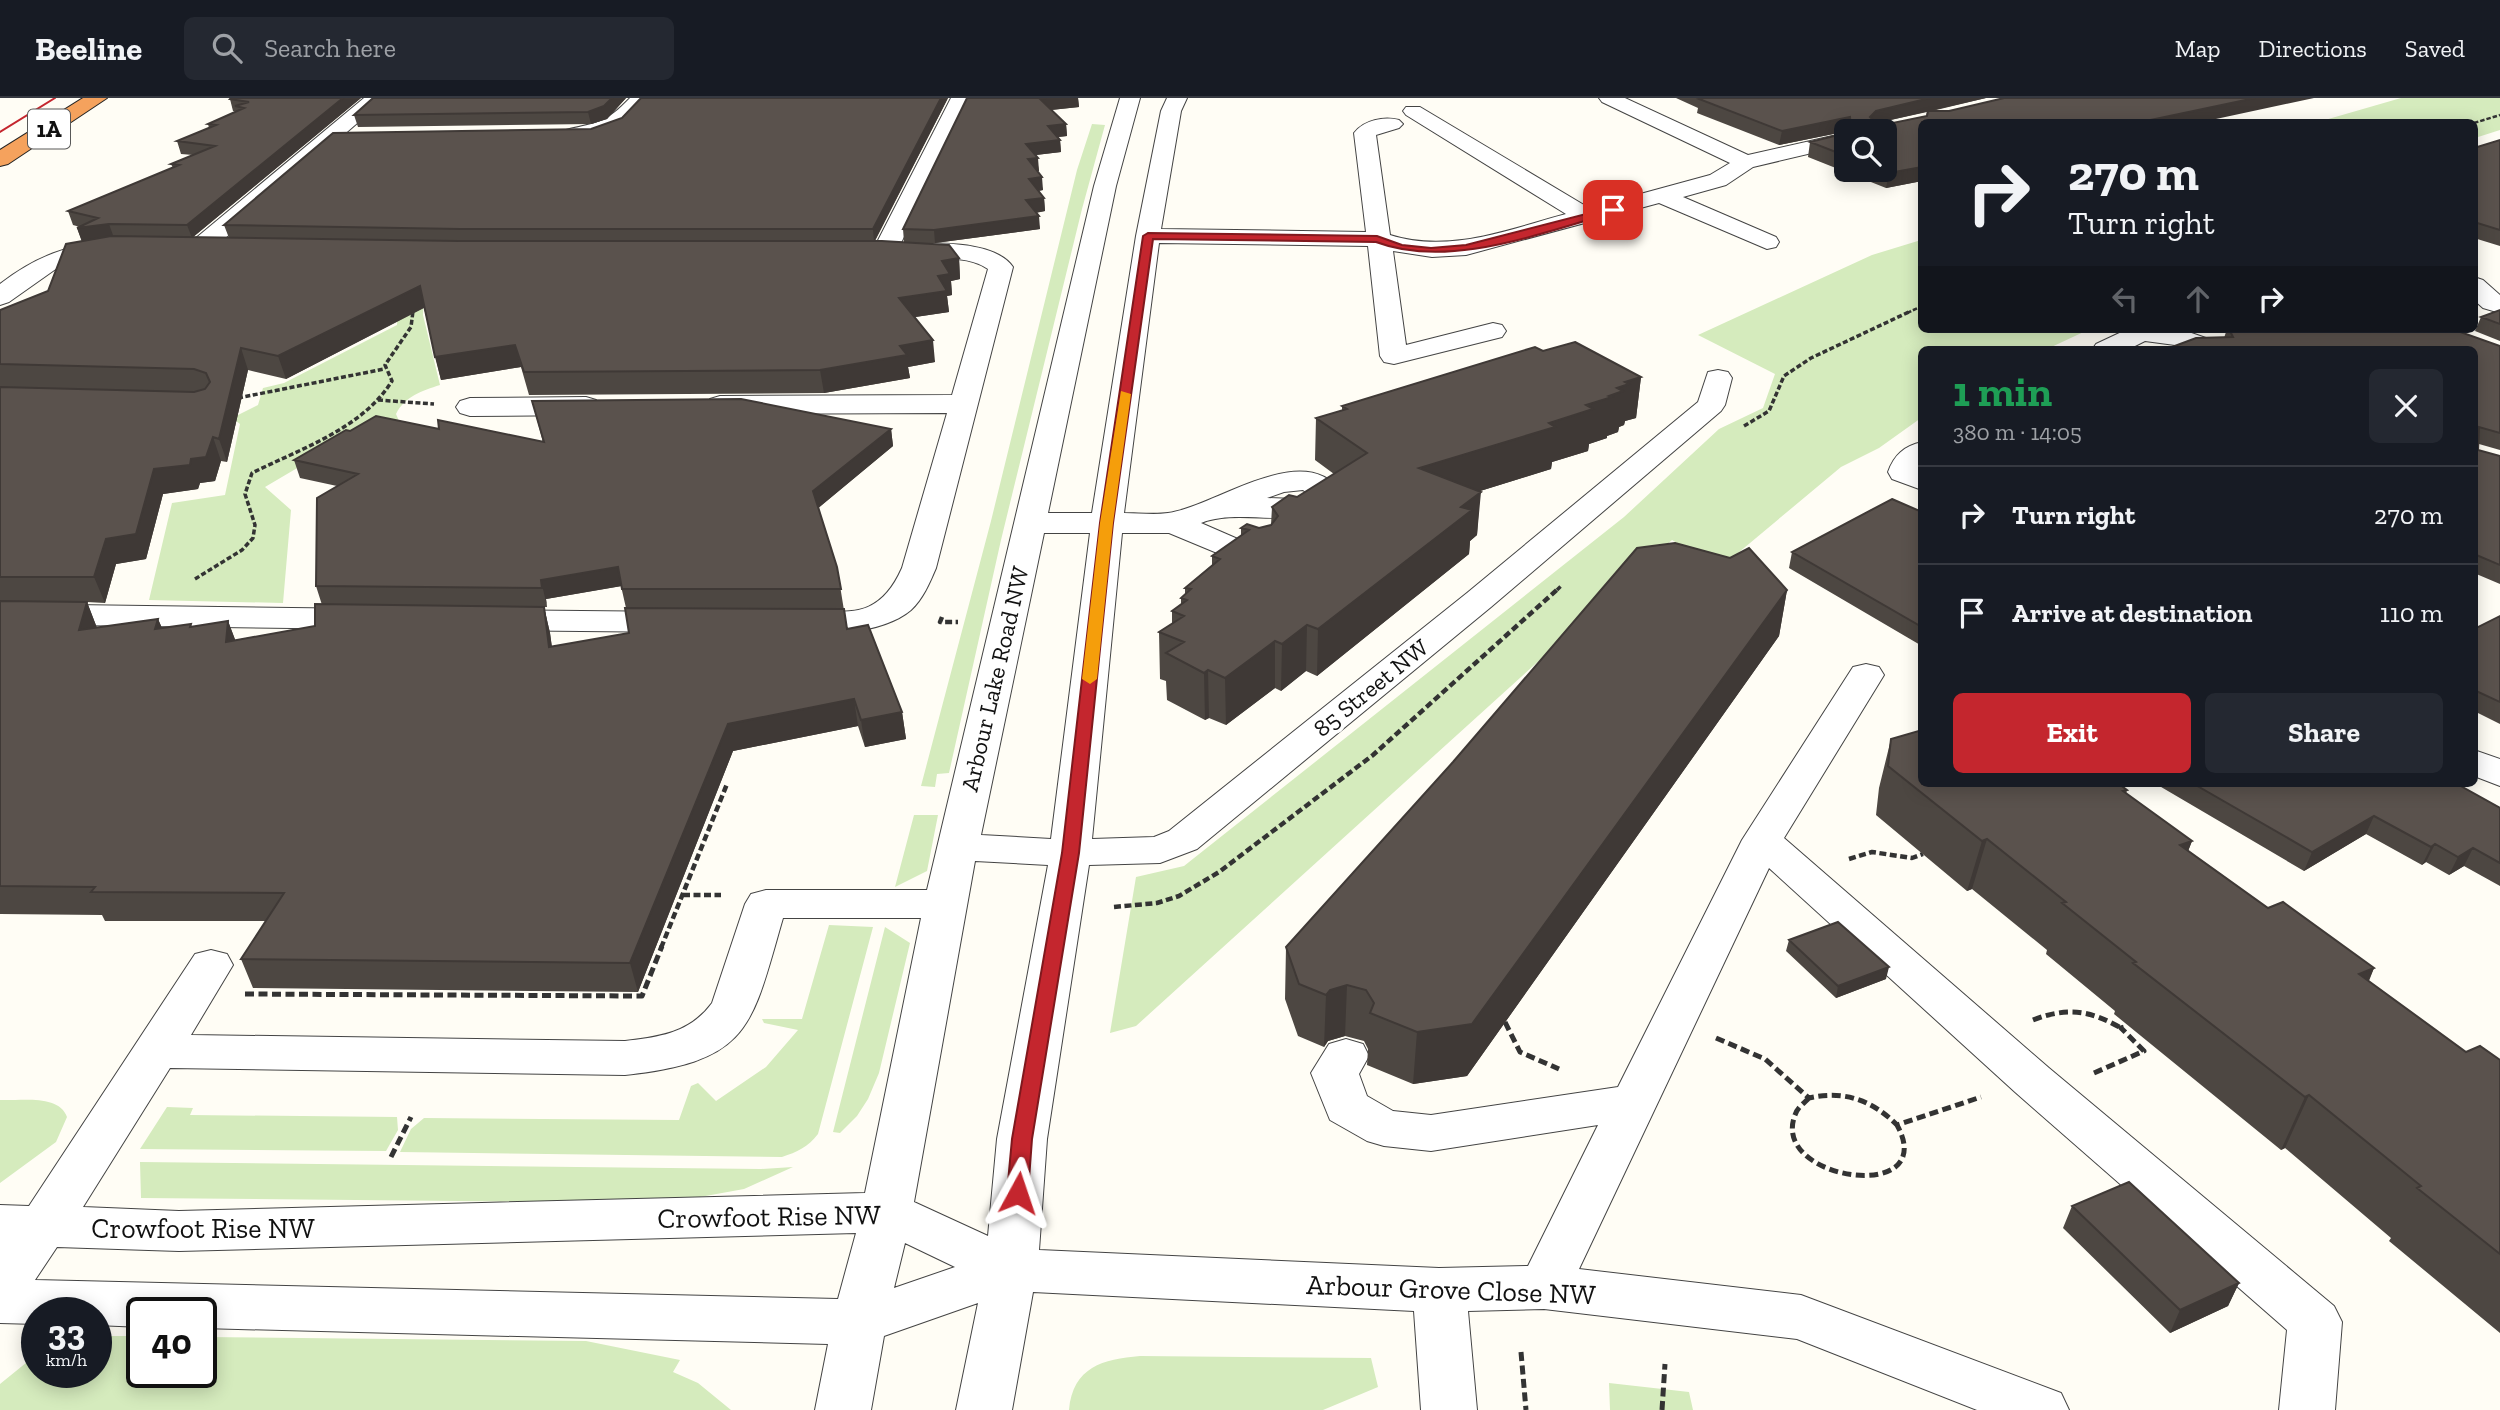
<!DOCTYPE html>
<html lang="en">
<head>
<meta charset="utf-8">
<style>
	body { margin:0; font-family:"Zilla Slab",serif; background:#242831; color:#f1f3f6; height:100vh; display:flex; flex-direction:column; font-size:26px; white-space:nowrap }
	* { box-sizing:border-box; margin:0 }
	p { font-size:23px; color:#9ea1a6 }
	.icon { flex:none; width:38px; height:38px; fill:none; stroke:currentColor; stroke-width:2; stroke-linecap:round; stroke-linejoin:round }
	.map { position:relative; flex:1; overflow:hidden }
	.drawer { position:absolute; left:1918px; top:248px; width:560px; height:441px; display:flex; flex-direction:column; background:#171b24; border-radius:10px; box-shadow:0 4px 18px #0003 }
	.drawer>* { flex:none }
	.top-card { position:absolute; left:1918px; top:21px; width:560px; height:214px; border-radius:10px; box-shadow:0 4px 18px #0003; background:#171b24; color:#f1f3f6; overflow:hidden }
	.fabs { position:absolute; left:1834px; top:21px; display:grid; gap:14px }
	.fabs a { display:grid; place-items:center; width:63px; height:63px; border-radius:10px; background:#171b24; box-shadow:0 4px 18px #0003; font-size:35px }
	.speed { position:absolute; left:21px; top:1199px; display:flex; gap:14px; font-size:35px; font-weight:700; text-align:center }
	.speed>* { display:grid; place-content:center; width:91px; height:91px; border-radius:50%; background:#171b24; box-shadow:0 4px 18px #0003; line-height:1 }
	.speed small { font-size:18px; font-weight:400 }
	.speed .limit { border:4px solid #111; border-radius:10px; background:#fff; color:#111 }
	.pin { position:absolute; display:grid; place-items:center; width:60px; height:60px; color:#fff; margin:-30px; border-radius:14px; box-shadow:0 4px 10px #0006 }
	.me { position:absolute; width:77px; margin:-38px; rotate:5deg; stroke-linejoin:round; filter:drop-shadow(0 0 5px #0008) }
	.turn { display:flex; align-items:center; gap:24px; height:147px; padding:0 35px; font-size:32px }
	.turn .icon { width:91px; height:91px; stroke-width:2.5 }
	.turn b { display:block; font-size:49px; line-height:60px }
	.lanes { display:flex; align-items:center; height:66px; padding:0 35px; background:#0003; justify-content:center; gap:35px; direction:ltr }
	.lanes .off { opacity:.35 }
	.round { display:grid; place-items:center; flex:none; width:74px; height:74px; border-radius:10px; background:#242831 }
	.headline { display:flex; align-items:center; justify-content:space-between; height:119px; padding:0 35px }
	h1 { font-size:42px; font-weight:700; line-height:52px; color:#1e9e55 }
	.primary-button { display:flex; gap:14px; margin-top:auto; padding:14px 35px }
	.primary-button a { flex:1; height:80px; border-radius:10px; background:#c4262e; color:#fff; font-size:28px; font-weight:700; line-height:80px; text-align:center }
	.primary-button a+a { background:#242831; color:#f1f3f6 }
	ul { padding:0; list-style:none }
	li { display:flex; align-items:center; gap:21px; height:98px; padding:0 35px; border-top:2px solid #363941 }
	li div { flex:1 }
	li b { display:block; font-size:26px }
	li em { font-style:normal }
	header { display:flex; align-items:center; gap:42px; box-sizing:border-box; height:98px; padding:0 35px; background:#171b24; border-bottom:2px solid #363941 }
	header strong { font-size:33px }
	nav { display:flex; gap:38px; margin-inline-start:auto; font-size:24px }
	.search { width:490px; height:63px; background:#242831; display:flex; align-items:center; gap:18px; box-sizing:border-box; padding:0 24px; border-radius:10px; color:#9ea1a6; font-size:26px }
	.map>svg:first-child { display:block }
</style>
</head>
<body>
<header>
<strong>Beeline</strong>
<div class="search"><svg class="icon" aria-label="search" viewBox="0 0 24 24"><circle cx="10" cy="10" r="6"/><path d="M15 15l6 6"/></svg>Search here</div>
<nav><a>Map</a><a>Directions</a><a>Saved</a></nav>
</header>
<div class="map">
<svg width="2500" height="1312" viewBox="0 0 2500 1312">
	<rect width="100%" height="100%" fill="#fffdf5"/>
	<path fill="#d5ebbd" d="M2401,0H2500V32L2475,40L2474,24H2318Z
		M1092,26L1105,27L1082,111L1001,442L949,675L937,676L935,689L921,688L991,423L1077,72Z
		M1921,142L1922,231H2090L2045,252H1922L1921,320L1879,350L1841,369L1720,470L1672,442L1136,928L1110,935L1136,779L1184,768L1624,419L1719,331L1763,310L1775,276L1698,237L1872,157Z
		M425,163L423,217L440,287C422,293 405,298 396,316L399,323L360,333L265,389L291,412L283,505L149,502L172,405L225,397L240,326L232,320L258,307L263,290L284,285L397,227L402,166Z
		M914,717H938L927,773L895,789Z
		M829,827L873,829L818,1036C808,1049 797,1054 782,1059L400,1054L411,1031L424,1020L679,1022L691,988L698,985L716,1003L766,969L798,932L764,925L762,921H802Z
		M885,829L910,845L879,975L868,1001L857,1018L840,1035L833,1034Z
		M0,1002C21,1003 59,996 67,1019L56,1044L0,1085Z
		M167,1009L193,1010L190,1017L397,1019L398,1032L386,1053L140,1051Z
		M140,1064L761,1071L793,1069L744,1091L667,1105L141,1100Z
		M96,1238H142V1274H201V1239L586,1243L680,1262L673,1274L698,1285L731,1312H0V1286L37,1256V1274H96Z
		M1140,1258L1371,1260L1378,1289L1323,1312H1069C1073,1269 1103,1261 1140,1258Z
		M1609,1285L1689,1294L1693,1312H1610Z"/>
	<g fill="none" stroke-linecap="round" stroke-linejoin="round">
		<g stroke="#444" stroke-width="2">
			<path id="minor" d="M364,0H386L208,155L199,157L190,155L187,150L190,145Z
				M630,0H651C633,26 600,50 566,42L563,37L566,32C599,24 605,26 630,0Z
				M951,0H971L900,147C929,144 995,142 1013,169L936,470C930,484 923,501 911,512C883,536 815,541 781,532L776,525L781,518C834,504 873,535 902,470L947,315L720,316L710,313L706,307L710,301L720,298L952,297L988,171C961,151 906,167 875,159L872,154Z
				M1120,0H1140L1116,88L1048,415H1092L1136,138L1161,13L1167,0H1187L1181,13L1161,131L1366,134L1354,35C1364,22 1384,18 1399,22L1403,26L1399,30L1376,37L1390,137C1449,156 1510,131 1566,116L1406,17L1403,13L1406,9H1420L1589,110L1710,77L1730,65L1602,4L1599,0H1625L1748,57L1846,35V47L1753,69L1726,87L1683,99L1776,139L1779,144L1776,149L1767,151L1659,105L1466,157L1432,159L1393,153L1406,247L1493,225L1502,227L1506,233L1502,239L1394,266L1384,264L1380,258L1368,148L1159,145L1124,415C1138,415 1154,417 1168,415C1214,409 1304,340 1341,394C1309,440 1246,407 1201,425L1270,455L1275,462L1270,469L1258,472L1169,435H1122L1092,741L1154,739L1169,733L1467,495L1698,304L1708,274L1718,272L1728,274L1732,280L1725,307L1721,313L1491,509L1197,751L1160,765L1089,767L1047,1041L1039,1152L1439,1170L1528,1168L1598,1027L1431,1053L1384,1048L1367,1043L1330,1022L1311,975L1329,946L1346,941L1363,946L1369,958L1359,976L1367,998L1393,1013L1431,1017L1618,989L1742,742L1853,569L1866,566L1879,569L1884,577L1784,740L2049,970L2334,1208L2342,1224L2335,1312H2279L2287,1232L2015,994L1769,770L1579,1171L1801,1197L2061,1295L2069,1312H1977L1797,1241L1544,1211L1468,1213L1477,1312H1421L1414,1213L1033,1194L1012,1312H956L978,1205L884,1238L871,1312H815L828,1246L201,1230V1214H142V1229L96,1227V1214H37V1226L0,1225V1107L29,1108L195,856L211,852L227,856L233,867L191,937L625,943C660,939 690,935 712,905L745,806L751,796L766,792H927L1094,88ZM1303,392L1307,395L1294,401L1267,400L1284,394ZM1044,435H1090L1051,741L981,737ZM975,763L1048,767L997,1041L988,1138L914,1104ZM783,820H921L865,1095L179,1113L83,1109L170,970L625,977C751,963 751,930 783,820ZM856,1135L838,1201L35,1182L57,1149L179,1153ZM905,1145L955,1169L894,1190Z
				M113,143L122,145L125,150L122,155L80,161L60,168L9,204L0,207V186C35,159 68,146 113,143Z
				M2474,179L2483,182L2500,197V215L2483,210L2474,202Z
				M2128,231H2180L2223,246L2227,252H2189L2175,247L2145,243L2127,252H2092L2096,246Z
				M586,299L596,302L600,308L596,314L586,317L470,318L460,315L456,309L460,303L470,300Z
				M1922,344V392L1892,381L1888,374C1894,357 1904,348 1922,344Z
				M0,506L369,511L381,514L386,521L381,528L369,531L0,526Z
				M496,512L680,514L692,517L697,524L692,531L680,534L496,532L484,529L479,522L484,515Z
				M2474,652L2500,661V688L2474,678Z"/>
		</g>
		<g stroke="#222" stroke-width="2">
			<path id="highway" d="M83,0H107L8,66L0,68V52Z"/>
		</g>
		<path stroke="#333" stroke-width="2.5" stroke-dasharray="4.5 2" stroke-linecap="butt" d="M2474,25L2500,17
			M412,215L413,210
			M1907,215L1922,208"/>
		<path stroke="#333" stroke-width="3.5" stroke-dasharray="5 2.5" stroke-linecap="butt" d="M238,300L384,271
			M378,302L434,306
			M1744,328L1769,313L1784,278L1811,260L1911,213
			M195,481L242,452L253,440L255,427L245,396L252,375C300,351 362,331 392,283L385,267L411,229L413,213
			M1557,492L1561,488"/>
		<path stroke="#333" stroke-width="4.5" stroke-dasharray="7 3.5" stroke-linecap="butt" d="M942,519L940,524H958
			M1849,761L1872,754L1912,760L1923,756
			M683,797H721
			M1114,809L1157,805L1179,798L1219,774L1373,657L1559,490
			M661,850L727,686"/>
		<path stroke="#333" stroke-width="5" stroke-dasharray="9 4.5" stroke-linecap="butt" d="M245,896L642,898L662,848
			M2033,922C2067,909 2090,912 2121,930
			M1505,924L1520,954L1559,971
			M1716,940L1765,961L1809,1000C1844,992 1872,1002 1897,1027L1981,999
			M2094,975L2144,953L2121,930L2128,928
			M1809,1000C1804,1005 1797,1010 1795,1017C1769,1083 1941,1107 1897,1027
			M391,1059L411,1019
			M1521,1254L1526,1312
			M1662,1312L1665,1266"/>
		<use href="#minor" fill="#fff" fill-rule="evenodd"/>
		<use href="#highway" fill="#f5a25d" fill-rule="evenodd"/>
		<path stroke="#c4262e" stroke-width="2" d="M0,34L55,0"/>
	</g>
	<path fill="#4d4742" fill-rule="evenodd" d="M231,0H361L193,139L229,140L224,127L591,31L948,0L875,143L904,144L903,131L967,0H1078L1079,9L1051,12L1066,26L1067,38L1058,39L1060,42L1061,54L1036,57L1039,73H1037L1043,92L1039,93L1044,100L1045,113L1036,115L1040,131L935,145H914L959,160L960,181L951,183L952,197L947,198L949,214L915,219L935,264L908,269L910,280L824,295L529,297L521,269L441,282L424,210L286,281L248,272L227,364L221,363L215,383L200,385L198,391L163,396L146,461L116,466L105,505L87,504L97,530L158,521L162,530L192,529L228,523L235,542L315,528L322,507L316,488L337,388L300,380L294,362L350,333L439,331L543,344L532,303L891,331L893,348L818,410L837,469L847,531L902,614L906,641L865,649L858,628L733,653L638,894L253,890L241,861L266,823H105L102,817L0,816V212L48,193L82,143L77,130L80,129L73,127L68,113L173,70L171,66L193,57L181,56L177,43L209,30L208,26L236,13H233L230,1ZM621,488L626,510L629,535L552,549L550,535L544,509H547L546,501Z
		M373,0H626L607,21L591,26L358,29L354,17Z
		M1676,0H1986L1932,13L1922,24V83L1886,90L1808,59L1810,44L1846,35V72H1885V33H1848L1779,47L1697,15L1698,10ZM1927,14L1926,18L1888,26L1886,23Z
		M2500,42V148L2474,140V50Z
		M2500,212V243L2475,233L2481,219Z
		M2227,231H2452L2500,248V352L2479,346L2478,352L2500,358V486L2474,475V252L2224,240Z
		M1543,253L1641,279L1636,320L1625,323L1624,327L1619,329L1618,334L1607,338V340L1589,346L1588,353L1552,364L1551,371L1480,393L1477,437L1470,443L1469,456L1317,578L1306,573L1281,593L1275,590L1226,627L1209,620L1205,622L1167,602L1166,583L1160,581L1159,534L1172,526V513L1181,507V500L1185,496V490L1212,467V458L1241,438V430H1259L1271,427L1272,409L1297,399L1334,376L1315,362L1316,320L1342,313V308Z
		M1922,414V548L1789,470L1792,454Z
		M1787,492L1779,538L1467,978L1413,986L1367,967L1368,951L1364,943L1345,938L1328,943L1324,949L1298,938L1285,901L1286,849Z
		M2500,518V626L2474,613V531Z
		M1891,641L2127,692L2126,696L2192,743L2188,753L2268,810L2374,870L2369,883L2466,954L2500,962V1235L2389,1143L2391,1140L2285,1050L2281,1052L2114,916L2115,913L2046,856L2047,852L1972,791L1967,793L1876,717L1879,690Z
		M2156,686H2457L2500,710V788L2464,768L2449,777L2426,764L2422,767L2366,736L2304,773Z
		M1789,842L1886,881L1836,900L1786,853Z
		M2072,1108L2239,1185L2228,1208L2170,1235L2063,1130Z"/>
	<path fill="#3f3936" d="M343,0H361L192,140L187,127Z
		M612,0H626L607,21L591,26L588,14Z
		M941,0H948L874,144L873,131Z
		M1046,0H1078L1079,9L1041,13L1040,1Z
		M1930,0H1986L1873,26L1870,19L1876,13Z
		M2255,0H2314L2202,24H2141Z
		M1850,19L1848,33L1779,47L1782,33Z
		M1066,26L1067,38L1049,40L1048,28Z
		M1060,42L1061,54L1027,58L1026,46Z
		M1038,60L1039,73L1029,74L1028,61Z
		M1922,69V83L1886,90L1889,75Z
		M1042,79L1043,92L1030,94L1029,81Z
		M1044,100L1045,113L1027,116L1026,102Z
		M1039,118L1040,131L935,145L934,132Z
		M109,126L114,140L82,144L77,130Z
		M959,160L960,181L951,183L952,197L947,198L949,214L902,221L899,200L938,178L942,163Z
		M420,188L425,209L286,281L278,258Z
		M933,242L935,264L908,269L910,280L824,295L820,272L900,248Z
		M515,247L521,269L441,282L435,259Z
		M241,250L248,272L227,364L219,341Z
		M1641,279L1636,320L1625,323L1624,327L1619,329L1618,334L1607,338V340L1589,346L1588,353L1552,364L1551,371L1416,413L1419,370L1549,325L1609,298L1625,284Z
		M891,331L893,348L816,412L813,393Z
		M213,339L221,363L215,383L200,385L198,391L163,396L146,461L116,466L105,505L94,479L106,441L154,371Z
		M1481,394L1477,437L1470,443L1469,456L1317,578L1318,531L1461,409Z
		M618,469L622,488L546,501L547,509L541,482Z
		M1787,492L1779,538L1467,978L1413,986L1417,934Z
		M87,504L97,530L79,532Z
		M544,509L550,535L555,575L549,549Z
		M158,521L169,547L155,531Z
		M228,523L238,549L226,544Z
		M1307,527L1306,573L1281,593L1282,546Z
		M1275,543V590L1226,627L1225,580Z
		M1208,572L1209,620L1205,622L1204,575Z
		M854,601L858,628L733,653L638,894L630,865L728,626Z
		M902,614L906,641L865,649L861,622Z
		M2374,718L2366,736L2304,773L2312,754Z
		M1987,741L1972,791L1967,793L1982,743Z
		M2192,743L2173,792L2180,747Z
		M2435,746L2426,764L2422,767L2431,749Z
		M2473,750L2464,768L2449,777L2458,759Z
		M1889,869L1886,881L1836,900L1838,888Z
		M2374,870L2351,922L2359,876Z
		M1347,887L1345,938L1328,943L1324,949L1326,897L1330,892Z
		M2309,997L2285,1050L2281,1052L2305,999Z
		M2239,1185L2228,1208L2170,1235L2180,1212Z"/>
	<path fill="#5a524d" stroke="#3f3936" stroke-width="2" d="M231,0H343L187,127L109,126L77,130L98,120L68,113L179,67L171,66L215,48L177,43L216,27L208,26L244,10L235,8L249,4L230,1Z
		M373,0H612L604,8L588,14L354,17Z
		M641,0H941L873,131H460L224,127L333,35L591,31L622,20Z
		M967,0H1046L1040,1L1066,26L1048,28L1060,42L1026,46L1038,60L1028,61L1042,79L1029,81L1044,100L1026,102L1039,118L934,132L903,131Z
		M1703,0H1930L1876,13L1870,19L1873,22H1885L1888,26L1927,18L1928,13H1949L2004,0H2255L2141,24H1922V69L1889,75L1881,72H1885V33H1851L1850,19L1782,33L1699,1Z
		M1846,35V58L1810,44Z
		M2500,42V132L2474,124V50Z
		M111,138L458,143H882L949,147L959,160L942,163L950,176L938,178L947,193L899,200L933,242L900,248L907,257L820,272L524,274L515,247L435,259L420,188L278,258L241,250L219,341L213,339L206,359L191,361L190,367L154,371L136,436L106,441L94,479H0V289L194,294L205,291L210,284L206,275L194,271L0,266V212L48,193L66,146Z
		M2500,212V226L2481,219Z
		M2229,231H2452L2500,248V335L2479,329L2478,352L2500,358V467L2474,456V252H2164L2196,240L2233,239Z
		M1575,244L1641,279L1625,284L1629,286L1617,290L1623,293L1609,298L1612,299L1586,307L1593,311L1549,325L1555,329L1419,370L1481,394L1461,409L1472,412L1318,531L1307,527L1282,546L1275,543L1225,580L1208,572L1204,575L1166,555L1184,544L1159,534L1184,518L1172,513L1187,502L1181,500L1191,491L1185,490L1220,461L1212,458L1249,432L1241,430L1247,426L1259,430L1271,427L1278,418L1272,409L1289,397L1297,399L1367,355L1316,320L1347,311L1342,308L1535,249L1543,253Z
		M741,301L891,331L813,393L837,469L841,491H622L618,469L541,482L542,490L316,488L317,400L358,376L294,362L346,332L350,333L376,318L439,331L438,322L544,344L532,303Z
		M1892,401L1922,414V529L1792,454Z
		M1675,445L1730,460L1749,450L1787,492L1472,926L1417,934L1370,915L1374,905L1366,892L1347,887L1330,892L1326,897L1299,886L1286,849L1453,664L1637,450Z
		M0,503L87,504L79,532L158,521L155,531L191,526L190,529L228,523L226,544L315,528V506L544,509L549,549L629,535L625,510L844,511L847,531L868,527L902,614L861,622L854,601L728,626L630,865L241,861L284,795L91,794L95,789L0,788Z
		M2500,518V604L2474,592V531Z
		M1922,632V686H2119L2127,692L2123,693L2192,743L2180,747L2268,810L2283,804L2374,870L2359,876L2466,954L2480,948L2500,962V1156L2417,1090L2421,1088L2309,997L2305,999L2133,865L2136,864L2062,805L2066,804L1987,741L1982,743L1888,668L1891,641Z
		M2194,686H2457L2500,710V765L2473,750L2458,759L2435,746L2431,749L2374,718L2312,754Z
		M1838,824L1889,869L1838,888L1789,842Z
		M2129,1084L2239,1185L2180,1212L2072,1108Z"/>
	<path fill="#c4262e" stroke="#7f191e" stroke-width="2" d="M1613,109L1616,110V114C1542,134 1450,172 1376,144L1153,141L1113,425L1079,755L1032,1041L1028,1095L1025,1100L1018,1103L1010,1100L1007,1095L1012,1041L1062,755L1100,425L1143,138L1148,135L1377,138L1402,147L1431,150L1466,147Z"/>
	<path fill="#f59e0b" d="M1121,293L1131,296L1113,425L1097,581L1090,586L1082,581L1100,425Z"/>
	<g text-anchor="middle" stroke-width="7" stroke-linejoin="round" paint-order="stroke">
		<rect fill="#fff" stroke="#585858" stroke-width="2" x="28" y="11.5" width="42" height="39" rx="5"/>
		<g font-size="23" font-weight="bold" fill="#111">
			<text x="49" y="39">1A</text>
		</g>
		<g font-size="24" fill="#111" stroke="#fff">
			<text transform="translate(995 581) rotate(-77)" y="8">Arbour Lake Road NW</text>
			<text transform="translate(1371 590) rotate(-39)" y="8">85 Street NW</text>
		</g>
		<g font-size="28" fill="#111" stroke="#fff">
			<text transform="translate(769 1118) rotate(-1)" y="10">Crowfoot Rise NW</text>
			<text x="203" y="1140">Crowfoot Rise NW</text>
			<text transform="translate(1451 1191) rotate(2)" y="10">Arbour Grove Close NW</text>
		</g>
	</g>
</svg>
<div class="fabs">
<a><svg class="icon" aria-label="search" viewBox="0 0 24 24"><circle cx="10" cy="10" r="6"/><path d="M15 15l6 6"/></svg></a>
</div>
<div class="speed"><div>33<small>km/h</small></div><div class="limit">40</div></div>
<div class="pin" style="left:1613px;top:112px;background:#d93025"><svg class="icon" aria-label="arrive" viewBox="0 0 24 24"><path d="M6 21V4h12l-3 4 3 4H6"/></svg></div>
<svg class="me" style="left:1018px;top:1095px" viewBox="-20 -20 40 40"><path d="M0-17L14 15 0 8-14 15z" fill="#c4262e" stroke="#fff" stroke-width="4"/></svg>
<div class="top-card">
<div class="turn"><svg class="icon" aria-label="right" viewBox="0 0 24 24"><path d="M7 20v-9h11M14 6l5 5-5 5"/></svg><div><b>270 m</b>Turn right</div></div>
<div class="lanes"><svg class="icon off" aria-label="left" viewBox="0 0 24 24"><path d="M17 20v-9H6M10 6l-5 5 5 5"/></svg><svg class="icon off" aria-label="ahead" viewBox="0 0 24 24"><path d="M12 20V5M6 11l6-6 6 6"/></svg><svg class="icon" aria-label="right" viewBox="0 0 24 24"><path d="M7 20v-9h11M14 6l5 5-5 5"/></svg></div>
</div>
<section class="drawer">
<div class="headline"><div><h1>1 min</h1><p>380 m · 14:05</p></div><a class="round"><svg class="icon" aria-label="close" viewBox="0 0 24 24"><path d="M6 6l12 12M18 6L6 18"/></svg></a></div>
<ul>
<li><svg class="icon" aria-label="right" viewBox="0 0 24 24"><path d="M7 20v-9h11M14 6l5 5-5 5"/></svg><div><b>Turn right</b></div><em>270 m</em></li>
<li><svg class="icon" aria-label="arrive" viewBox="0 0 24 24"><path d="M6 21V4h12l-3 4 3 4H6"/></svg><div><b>Arrive at destination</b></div><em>110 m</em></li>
</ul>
<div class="primary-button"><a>Exit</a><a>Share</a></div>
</section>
</div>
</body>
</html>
